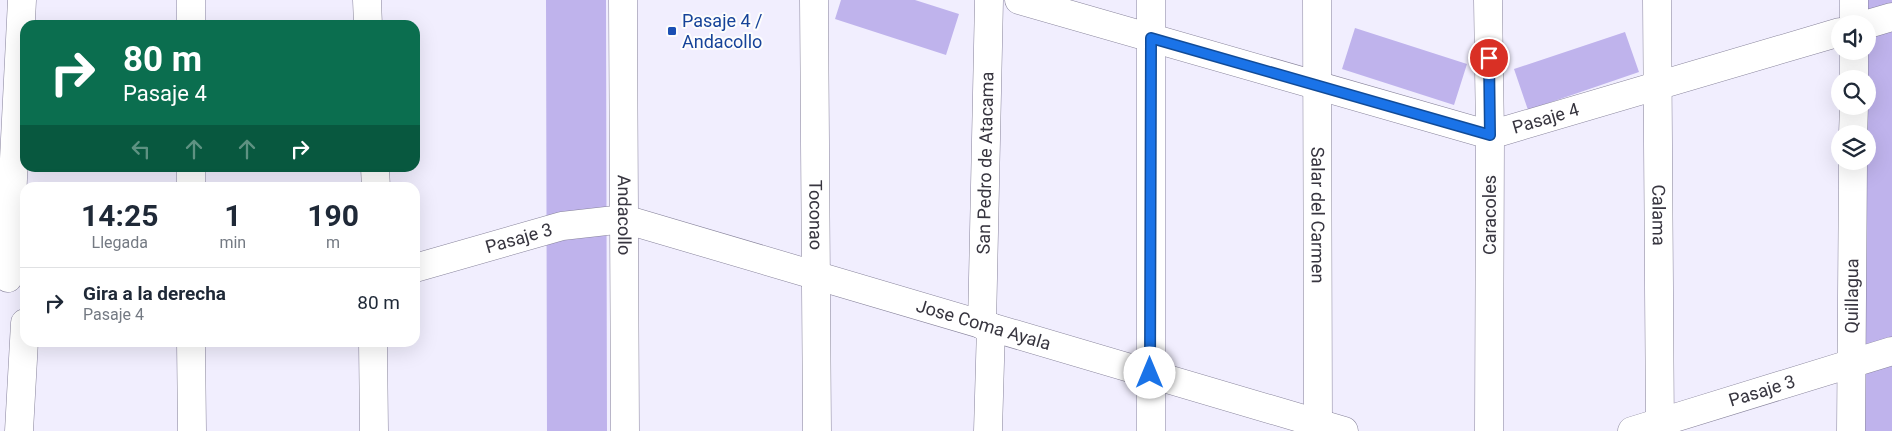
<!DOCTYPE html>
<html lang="es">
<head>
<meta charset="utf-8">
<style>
	body { margin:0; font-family:Roboto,sans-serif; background:#f6f6f7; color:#1f2937; height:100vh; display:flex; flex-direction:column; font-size:19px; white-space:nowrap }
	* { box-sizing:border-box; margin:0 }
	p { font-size:16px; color:#747a83 }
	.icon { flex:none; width:28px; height:28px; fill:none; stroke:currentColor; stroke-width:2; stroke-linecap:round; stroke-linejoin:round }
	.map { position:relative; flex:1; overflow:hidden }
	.drawer { position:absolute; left:20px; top:182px; width:400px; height:165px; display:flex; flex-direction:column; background:#fff; border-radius:15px; box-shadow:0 5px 20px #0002 }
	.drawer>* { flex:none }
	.top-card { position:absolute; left:20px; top:20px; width:400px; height:152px; border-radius:15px; box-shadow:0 5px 20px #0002; background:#0b6e4f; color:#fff; overflow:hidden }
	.tools { position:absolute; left:1831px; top:15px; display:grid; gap:10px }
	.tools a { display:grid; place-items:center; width:45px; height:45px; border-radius:50%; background:#fff; box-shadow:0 5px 20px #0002; font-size:25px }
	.pin { position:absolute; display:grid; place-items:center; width:42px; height:42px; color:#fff; margin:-21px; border:2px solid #fff; border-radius:50%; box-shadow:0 1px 5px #0007 }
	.me { position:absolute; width:55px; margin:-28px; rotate:0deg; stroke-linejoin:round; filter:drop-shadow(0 0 4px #0008) }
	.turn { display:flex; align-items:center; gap:18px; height:105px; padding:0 20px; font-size:22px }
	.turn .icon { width:65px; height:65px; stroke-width:2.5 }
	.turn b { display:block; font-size:35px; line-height:42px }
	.lanes { display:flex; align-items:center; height:48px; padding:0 20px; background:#0003; justify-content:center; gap:25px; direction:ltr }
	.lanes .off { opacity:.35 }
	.eta { display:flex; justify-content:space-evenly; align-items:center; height:85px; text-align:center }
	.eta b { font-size:30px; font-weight:700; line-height:35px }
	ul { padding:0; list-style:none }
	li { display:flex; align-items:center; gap:15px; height:70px; padding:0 20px; border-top:1px solid #e0e1e3 }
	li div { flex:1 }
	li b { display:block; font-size:19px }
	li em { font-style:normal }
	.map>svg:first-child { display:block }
</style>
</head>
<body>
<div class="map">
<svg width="1892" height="431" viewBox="0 0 1892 431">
	<rect width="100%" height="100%" fill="#f1eefe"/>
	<path fill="#bfb3ec" d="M546,0H606L607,431H547Z
		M841,0H915L959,14L946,55L835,19Z
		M1859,0H1892V431H1860L1859,161H1868V134H1859L1868,106V24Z
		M1355,28L1467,64L1454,105L1342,69Z
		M1625,32L1639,72L1528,110L1514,69Z"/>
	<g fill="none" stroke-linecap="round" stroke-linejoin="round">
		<g stroke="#87839b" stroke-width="29">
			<g id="minor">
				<path d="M367,0L368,25"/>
				<path id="s1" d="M623,0L625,431"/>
				<path id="s2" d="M814,0L817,431"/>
				<path id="s3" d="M1019,0L1490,135L1840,32"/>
				<path d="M1151,0V431"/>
				<path id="s4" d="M1317,0L1318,431"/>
				<path d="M1488,0L1490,135L1489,431"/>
				<path id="s5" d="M1657,0L1660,431"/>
				<path d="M1854,24V0"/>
				<path d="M1868,24L1892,17"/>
				<path d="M191,25V0"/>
				<path d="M1854,79V51"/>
				<path d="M1853,134L1854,106"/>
				<path d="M375,168L376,188"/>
				<path d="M191,188V168"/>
				<path id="s6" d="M415,268L562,226L624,219L1344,431"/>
				<path d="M8,278L22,0"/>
				<path id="s7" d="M982,325L989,0"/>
				<path d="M191,342L192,431"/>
				<path d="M373,342L374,431"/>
				<path d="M19,431L25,323"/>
				<path d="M988,431L991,327"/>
				<path id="s8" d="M1632,431L1892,351"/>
				<path id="s9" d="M1851,431L1853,161"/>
			</g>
		</g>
		<use href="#minor" stroke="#fff" stroke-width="28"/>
	</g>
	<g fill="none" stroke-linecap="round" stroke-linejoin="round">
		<g stroke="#114b97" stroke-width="12">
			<path id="route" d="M1150,373L1151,38L1490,135L1489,58"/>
		</g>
		<use href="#route" stroke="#1a73e8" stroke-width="9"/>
	</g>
	<rect fill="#1a4fb4" stroke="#fdfdfd" stroke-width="2" x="667" y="26" width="10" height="10" rx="2.5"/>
	<g text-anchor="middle" stroke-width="4" stroke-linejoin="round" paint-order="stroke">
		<g font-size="18" fill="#164399" stroke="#fdfdfd" text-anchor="start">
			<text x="682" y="27">Pasaje 4 /<tspan x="682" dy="21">Andacollo</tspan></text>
		</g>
		<g font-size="18" fill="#37353f" stroke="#fdfdfd">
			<text dy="6" stroke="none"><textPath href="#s3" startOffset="548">Pasaje 4</textPath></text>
			<text dy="6" stroke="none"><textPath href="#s7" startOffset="162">San Pedro de Atacama</textPath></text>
			<text dy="6" stroke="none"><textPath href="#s2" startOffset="215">Toconao</textPath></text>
			<text dy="6" stroke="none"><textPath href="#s4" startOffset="215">Salar del Carmen</textPath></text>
			<text transform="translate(1490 215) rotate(-90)" y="6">Caracoles</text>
			<text dy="6" stroke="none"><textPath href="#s5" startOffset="215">Calama</textPath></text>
			<text dy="6" stroke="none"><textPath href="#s1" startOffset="215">Andacollo</textPath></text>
			<text dy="6" stroke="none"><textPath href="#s6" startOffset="108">Pasaje 3</textPath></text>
			<text dy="6" stroke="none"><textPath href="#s9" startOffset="135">Quillagua</textPath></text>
			<text dy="6" stroke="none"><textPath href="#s6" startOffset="590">Jose Coma Ayala</textPath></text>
			<text dy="6" stroke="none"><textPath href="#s8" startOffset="136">Pasaje 3</textPath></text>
		</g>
	</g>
</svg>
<div class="tools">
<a><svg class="icon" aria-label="sound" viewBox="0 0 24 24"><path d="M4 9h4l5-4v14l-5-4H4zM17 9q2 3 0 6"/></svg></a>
<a><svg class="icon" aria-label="search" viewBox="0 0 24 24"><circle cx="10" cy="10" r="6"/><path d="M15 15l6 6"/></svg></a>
<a><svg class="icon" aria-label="layers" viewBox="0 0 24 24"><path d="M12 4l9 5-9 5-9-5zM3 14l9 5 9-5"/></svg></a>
</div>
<div class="pin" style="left:1489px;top:58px;background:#d93025"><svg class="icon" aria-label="arrive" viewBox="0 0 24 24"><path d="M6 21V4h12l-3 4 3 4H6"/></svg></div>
<svg class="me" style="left:1150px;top:373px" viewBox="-20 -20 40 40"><circle r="19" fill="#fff"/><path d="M0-13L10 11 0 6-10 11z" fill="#1a73e8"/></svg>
<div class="top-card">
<div class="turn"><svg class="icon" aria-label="right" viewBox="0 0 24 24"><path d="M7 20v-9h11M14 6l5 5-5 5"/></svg><div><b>80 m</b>Pasaje 4</div></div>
<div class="lanes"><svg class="icon off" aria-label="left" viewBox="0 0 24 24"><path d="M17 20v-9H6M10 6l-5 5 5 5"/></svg><svg class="icon off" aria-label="ahead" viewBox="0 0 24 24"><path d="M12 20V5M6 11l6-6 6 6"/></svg><svg class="icon off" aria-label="ahead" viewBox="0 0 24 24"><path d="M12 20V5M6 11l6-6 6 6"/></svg><svg class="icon" aria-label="right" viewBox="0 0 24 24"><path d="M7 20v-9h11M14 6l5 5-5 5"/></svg></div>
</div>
<section class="drawer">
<div class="eta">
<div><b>14:25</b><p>Llegada</p></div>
<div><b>1</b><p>min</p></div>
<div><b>190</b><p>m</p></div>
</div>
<ul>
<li><svg class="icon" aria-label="right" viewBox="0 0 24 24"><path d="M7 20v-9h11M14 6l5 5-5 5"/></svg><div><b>Gira a la derecha</b><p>Pasaje 4</p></div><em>80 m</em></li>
</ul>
</section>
</div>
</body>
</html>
